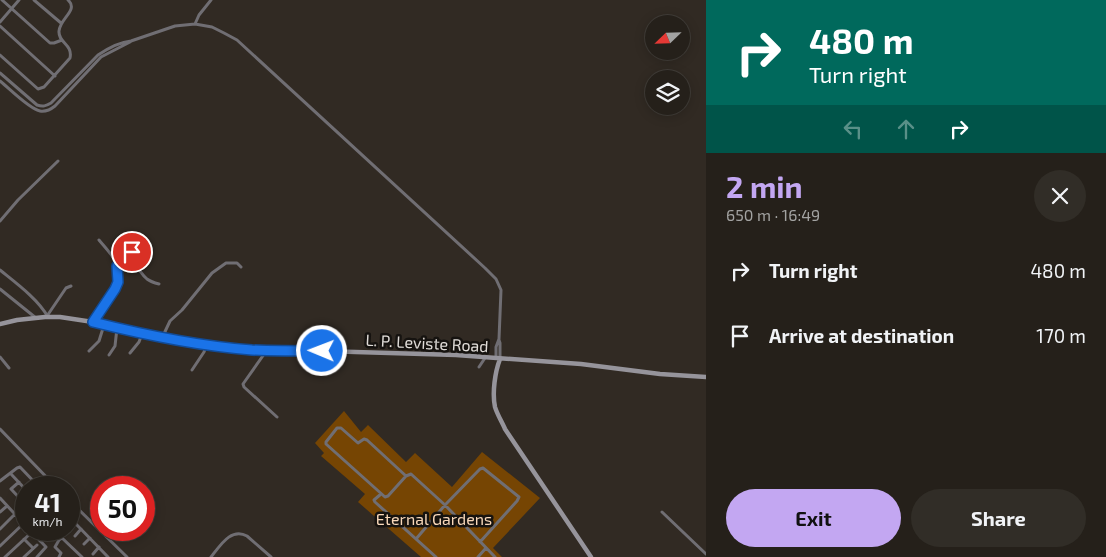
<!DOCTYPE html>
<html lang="en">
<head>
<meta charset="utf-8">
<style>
	body { margin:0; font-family:"Exo 2",sans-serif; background:#312d27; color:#f1f3f6; height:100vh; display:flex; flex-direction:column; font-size:19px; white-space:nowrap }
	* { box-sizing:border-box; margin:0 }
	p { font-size:16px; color:#a3a3a2 }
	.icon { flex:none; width:28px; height:28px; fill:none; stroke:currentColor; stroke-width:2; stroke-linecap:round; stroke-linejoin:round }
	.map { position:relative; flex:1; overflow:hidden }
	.details { display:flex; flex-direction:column; background:#25201a; width:400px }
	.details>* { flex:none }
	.banner { background:#00695c; color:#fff; overflow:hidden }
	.needle { width:32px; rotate:247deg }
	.controls { position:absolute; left:645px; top:15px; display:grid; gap:10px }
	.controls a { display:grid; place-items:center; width:45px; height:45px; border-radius:50%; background:#25201a; box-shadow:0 2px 12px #0003,0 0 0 1px #423e39; font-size:25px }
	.speed { position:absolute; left:15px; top:476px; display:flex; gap:10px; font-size:25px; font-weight:700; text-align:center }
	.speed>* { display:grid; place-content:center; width:65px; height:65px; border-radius:50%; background:#25201a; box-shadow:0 2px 12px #0003,0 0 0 1px #423e39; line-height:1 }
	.speed small { font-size:12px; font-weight:400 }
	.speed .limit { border:8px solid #d22; background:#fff; color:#111 }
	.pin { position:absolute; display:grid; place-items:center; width:42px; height:42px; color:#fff; margin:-21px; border:2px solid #fff; border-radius:50%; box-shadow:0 1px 5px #0007 }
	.me { position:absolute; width:55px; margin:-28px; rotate:271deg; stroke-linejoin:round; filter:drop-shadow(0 0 4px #0008) }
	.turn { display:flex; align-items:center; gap:18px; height:105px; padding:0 20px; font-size:22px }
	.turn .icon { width:65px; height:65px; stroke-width:2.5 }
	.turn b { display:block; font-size:35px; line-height:42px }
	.lanes { display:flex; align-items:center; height:48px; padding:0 20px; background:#0003; justify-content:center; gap:25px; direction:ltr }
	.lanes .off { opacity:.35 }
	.round { display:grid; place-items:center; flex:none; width:52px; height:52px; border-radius:26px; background:#312d27 }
	.overview { display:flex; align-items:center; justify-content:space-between; height:85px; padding:0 20px }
	h1 { font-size:30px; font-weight:700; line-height:38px; color:#c3a7f2 }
	.action { display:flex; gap:10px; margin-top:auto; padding:10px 20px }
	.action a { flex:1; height:58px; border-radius:30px; background:#c3a7f2; color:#111; font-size:20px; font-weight:700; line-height:58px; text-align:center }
	.action a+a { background:#312d27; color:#f1f3f6 }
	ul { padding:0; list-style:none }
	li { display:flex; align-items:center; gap:15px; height:65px; padding:0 20px }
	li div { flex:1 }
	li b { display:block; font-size:19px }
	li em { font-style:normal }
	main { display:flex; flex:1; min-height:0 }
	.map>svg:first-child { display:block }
</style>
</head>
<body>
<main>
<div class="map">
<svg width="706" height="557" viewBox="0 0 706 557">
	<rect width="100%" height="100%" fill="#312a23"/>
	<path fill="#764503" d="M344,411L361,432L368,425L406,462L415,453L452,487L482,452L540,498L493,548L502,557H421L358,502L365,494L321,456L324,453L315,443Z"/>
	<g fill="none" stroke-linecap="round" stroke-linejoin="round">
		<path stroke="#706e73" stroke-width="3" d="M2,0L50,43H54L62,40
			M34,0L61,23
			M0,22L19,0
			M195,24L199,15L211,0
			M0,26L55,76
			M0,55L38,89L44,87L70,58C73,44 58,43 59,31C60,18 79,10 68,0
			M0,73L37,105C43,107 46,106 51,103L98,55C107,49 120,42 131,41L175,26L195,24L212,27L224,33L237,40L485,268L496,279L501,290L499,339L496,347V358
			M0,81C9,88 29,109 40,111C46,112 50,110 55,106L101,57L130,42
			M0,221L18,200L58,161
			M125,259C138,263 138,271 147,279C151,282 155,283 159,284
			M117,266L132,252
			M0,270C16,283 38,299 48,317
			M0,289L36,318
			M47,316L66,288L71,286
			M93,322C104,304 128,281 114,259C110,252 104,246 99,240
			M162,338L170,321L182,310L212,273L226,263H237L241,267
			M499,340L500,343V358
			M267,350L243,384L244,387L277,417
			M89,351L99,341L104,325
			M130,353L139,342L142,334
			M109,355L115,346L117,328
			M0,357L9,368
			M479,367L485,358
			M192,370L204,352L207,344
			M0,429L57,488
			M11,474L26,490
			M406,476L367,440L364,439L358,443L341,428H337L326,442V444L385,497L388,496L406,476L411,474L445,505L495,557
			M0,481L17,468L20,467L40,488
			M19,482L11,489L26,505
			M381,494L374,500L375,502L436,557
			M0,498L26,526
			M69,500L127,557
			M0,512L7,506
			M662,512L706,554
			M69,513L71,511
			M69,527L74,522L75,523L108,557
			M0,529L15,514
			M30,530L46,547L37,557
			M75,536L81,529
			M24,539L33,548
			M416,539L445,505L480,469L483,468L519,497L517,501L480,542
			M40,541L51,530
			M84,544L90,538
			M0,546L24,523
			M93,554L99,547
			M5,557L32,532
			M24,557L37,545
			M59,557L61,553L55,547L59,540L62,538L82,557
			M211,557C220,546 231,527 247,536L271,557
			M478,557L486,548"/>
		<path stroke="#96949b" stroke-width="4.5" d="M0,324L17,320L45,317H60L93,322L155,337L253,350L322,351L456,355L581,364L660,374L706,377
			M500,359C495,372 492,393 495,407C497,414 502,422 505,429L591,557"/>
	</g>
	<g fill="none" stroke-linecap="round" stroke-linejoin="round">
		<g stroke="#114b97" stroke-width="12">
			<path id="route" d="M132,252L117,266L118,282L115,289L93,322C145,335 198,346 252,350C275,351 299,351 322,351"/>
		</g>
		<use href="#route" stroke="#1a73e8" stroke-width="9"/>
	</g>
	<g text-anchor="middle" stroke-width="5" stroke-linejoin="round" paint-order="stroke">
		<g font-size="16" fill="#e0dcd8" stroke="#161310">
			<text transform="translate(427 343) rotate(3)" y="6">L. P. Leviste Road</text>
		</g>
		<g font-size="16" fill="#f9d8b9" stroke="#161310">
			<text x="434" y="525">Eternal Gardens</text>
		</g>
	</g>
</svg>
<div class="controls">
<a><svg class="needle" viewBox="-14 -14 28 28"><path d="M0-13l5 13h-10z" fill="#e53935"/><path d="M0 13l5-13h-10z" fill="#a3a3a2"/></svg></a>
<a><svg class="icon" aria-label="layers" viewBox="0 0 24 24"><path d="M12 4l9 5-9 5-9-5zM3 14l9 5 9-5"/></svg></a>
</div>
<div class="speed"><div>41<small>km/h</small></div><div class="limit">50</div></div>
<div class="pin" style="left:132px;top:252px;background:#d93025"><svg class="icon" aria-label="arrive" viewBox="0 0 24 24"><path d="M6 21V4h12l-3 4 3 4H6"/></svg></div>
<svg class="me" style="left:322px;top:351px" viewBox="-20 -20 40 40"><circle r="17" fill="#1a73e8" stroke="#fff" stroke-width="3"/><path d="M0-11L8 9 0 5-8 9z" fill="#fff"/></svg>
</div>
<section class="details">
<div class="banner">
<div class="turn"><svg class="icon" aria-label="right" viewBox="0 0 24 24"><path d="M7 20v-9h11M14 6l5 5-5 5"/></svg><div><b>480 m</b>Turn right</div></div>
<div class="lanes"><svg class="icon off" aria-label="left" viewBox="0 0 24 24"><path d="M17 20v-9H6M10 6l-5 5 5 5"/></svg><svg class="icon off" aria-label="ahead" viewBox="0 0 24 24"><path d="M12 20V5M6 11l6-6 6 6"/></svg><svg class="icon" aria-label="right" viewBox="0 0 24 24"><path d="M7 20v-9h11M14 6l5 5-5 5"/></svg></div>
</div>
<div class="overview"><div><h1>2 min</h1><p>650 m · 16:49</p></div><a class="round"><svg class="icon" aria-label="close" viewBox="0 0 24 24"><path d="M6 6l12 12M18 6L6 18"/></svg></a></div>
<ul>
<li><svg class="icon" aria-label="right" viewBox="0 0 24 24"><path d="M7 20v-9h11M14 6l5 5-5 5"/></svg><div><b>Turn right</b></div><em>480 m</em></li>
<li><svg class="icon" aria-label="arrive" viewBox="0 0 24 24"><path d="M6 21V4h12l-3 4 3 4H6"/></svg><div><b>Arrive at destination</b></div><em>170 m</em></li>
</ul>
<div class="action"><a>Exit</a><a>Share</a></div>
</section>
</main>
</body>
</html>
